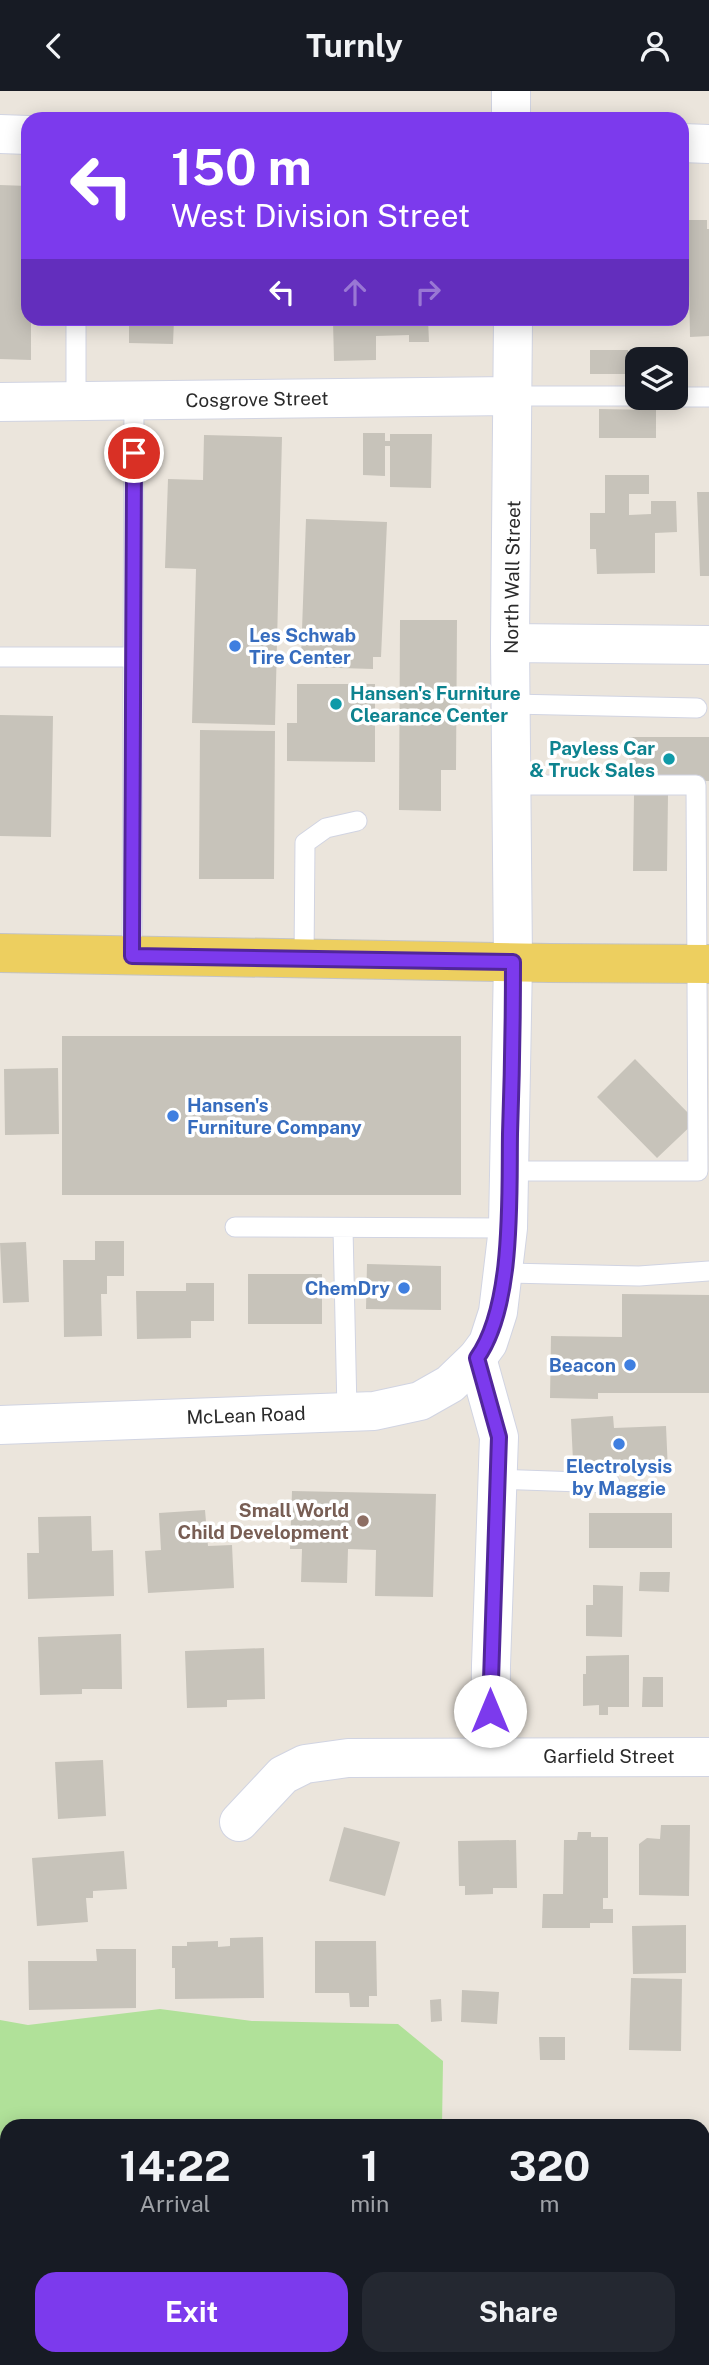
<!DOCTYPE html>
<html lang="en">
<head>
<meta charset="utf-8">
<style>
	body { margin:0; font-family:"Public Sans",sans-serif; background:#242831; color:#f1f3f6; height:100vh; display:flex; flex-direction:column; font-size:26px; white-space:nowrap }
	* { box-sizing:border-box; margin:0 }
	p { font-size:23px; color:#9ea1a6 }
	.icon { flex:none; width:38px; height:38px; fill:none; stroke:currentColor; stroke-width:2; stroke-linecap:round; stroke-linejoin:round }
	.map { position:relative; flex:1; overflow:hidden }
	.side { position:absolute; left:0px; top:2028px; width:710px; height:247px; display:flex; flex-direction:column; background:#171b24; border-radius:21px 21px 0 0; box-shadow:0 4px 18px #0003 }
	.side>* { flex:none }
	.banner { position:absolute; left:21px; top:21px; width:668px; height:214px; border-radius:21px; box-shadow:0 4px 18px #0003; background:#7c3aed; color:#fff; overflow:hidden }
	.buttons { position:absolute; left:625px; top:256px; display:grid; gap:14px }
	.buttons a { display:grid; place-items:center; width:63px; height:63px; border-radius:14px; background:#171b24; box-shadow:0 4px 18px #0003; font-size:35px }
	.pin { position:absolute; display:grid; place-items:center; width:60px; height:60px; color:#fff; margin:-30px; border:4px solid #fff; border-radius:50%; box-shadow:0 2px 7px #0007 }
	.me { position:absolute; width:77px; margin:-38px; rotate:0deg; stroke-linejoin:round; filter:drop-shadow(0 0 5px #0008) }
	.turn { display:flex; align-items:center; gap:24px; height:147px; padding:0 35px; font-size:32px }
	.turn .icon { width:91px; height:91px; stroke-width:2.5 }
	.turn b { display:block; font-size:49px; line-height:60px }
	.lanes { display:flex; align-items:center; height:66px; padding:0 35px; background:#0003; justify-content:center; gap:35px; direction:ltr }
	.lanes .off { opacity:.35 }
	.eta { display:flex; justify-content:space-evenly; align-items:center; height:119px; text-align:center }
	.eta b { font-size:42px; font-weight:700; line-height:49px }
	.action { display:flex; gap:14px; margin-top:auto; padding:14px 35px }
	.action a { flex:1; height:80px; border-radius:21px; background:#7c3aed; color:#fff; font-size:28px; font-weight:700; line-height:80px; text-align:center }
	.action a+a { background:#242831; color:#f1f3f6 }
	header { display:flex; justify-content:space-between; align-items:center; height:91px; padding:0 35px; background:#171b24; font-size:32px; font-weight:700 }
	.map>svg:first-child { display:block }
</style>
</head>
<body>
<header><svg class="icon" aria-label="back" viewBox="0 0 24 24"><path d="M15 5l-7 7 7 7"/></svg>Turnly<svg class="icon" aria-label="person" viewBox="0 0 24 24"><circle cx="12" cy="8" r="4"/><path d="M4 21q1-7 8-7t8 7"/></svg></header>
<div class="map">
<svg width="709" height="2274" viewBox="0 0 709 2274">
	<rect width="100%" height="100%" fill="#ebe5dc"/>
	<path fill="#b0e199" d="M160,1918L252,1930L398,1933L443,1970L442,2035H7V2268H438V2274H84L83,2269H0V2091L4,2082L0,2073V1929L28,1934Z
		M704,2169L709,2170V2235L704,2237Z"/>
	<path fill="#c7c3ba" d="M0,94L28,95V228H31V269L0,268Z
		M682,129H707V138H709V245L690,246L689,192H682Z
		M129,228H174L173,253L129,252Z
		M318,228H428L429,251H409V244L376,245V269L334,270L333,230H318Z
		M590,259H628L629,283H590Z
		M599,318L656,319V347H599Z
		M363,342H385V350H390V343H432L431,397L390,396V355H385V385L363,384Z
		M204,344L282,346L275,634L192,632L196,478L165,477L168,388L203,389Z
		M605,384H649V403H629V424L651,423V410H676L677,441L655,442V482L597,483L596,458H590V422H605Z
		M697,401H709V485H700Z
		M306,428L387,431L381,566H373V578L307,576L308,566H301Z
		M400,529H457L456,679H441V720L399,719Z
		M297,593H375V671L287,670V632H297Z
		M0,624L53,625L51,746L0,745Z
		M200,639L275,640L274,788H199Z
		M629,646H709V690H629Z
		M634,704H668L667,780H633Z
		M62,945H461V1104H62Z
		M635,968L696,1030L657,1067L597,1006Z
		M58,977L59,1043L5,1044L4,978Z
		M95,1150H124V1185H107V1203H101L102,1245L64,1246L63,1169H95Z
		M26,1151L29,1211L3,1212L0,1152Z
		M367,1173L441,1175V1219L366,1218Z
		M248,1183H322V1233H248Z
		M186,1192H214V1230H191V1247L137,1248L136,1200H186Z
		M622,1203L709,1204V1302H598V1308L550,1307L551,1245L622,1246Z
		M613,1325L614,1337L666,1335L668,1380L589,1383L588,1369L573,1370L571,1328Z
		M292,1400L436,1403L433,1506L375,1505L376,1459L348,1458L347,1492L301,1491L302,1458H290Z
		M205,1419L208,1455L232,1454L234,1497L148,1502L145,1460L161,1459L159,1422Z
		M589,1422H672V1457H589Z
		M91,1425L92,1460L113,1459L114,1505L28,1508L27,1462H39L38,1426Z
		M640,1481H670L669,1501L639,1500Z
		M593,1494L623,1495L622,1546L586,1545V1514H593Z
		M121,1543L122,1598H82V1603L40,1604L38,1546Z
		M264,1557L265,1608L227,1609V1616L187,1617L185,1560Z
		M629,1564V1616H608V1624H599V1614L583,1615V1583H586V1565Z
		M643,1586H663V1616H642Z
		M103,1669L106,1725L58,1728L55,1671Z
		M661,1734H690L689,1805L639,1804V1753L647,1747L660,1748Z
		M344,1736L400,1751L385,1805L329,1790Z
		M578,1741H591V1746H608V1807H603V1818H613V1832H590V1837H542L543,1803H563L564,1749H577Z
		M516,1749L517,1797H493V1803L465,1804V1795H459L458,1750Z
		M124,1760L127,1798L93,1800V1807H86L88,1831L37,1835L32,1767Z
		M686,1834V1882L633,1883L632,1835Z
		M263,1846L264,1907L175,1908V1877H172V1855H187V1851L218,1850V1856L230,1855V1847Z
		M315,1850H376L377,1905H369V1916H350L349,1902H315Z
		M96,1858H136V1917L29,1919L28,1870H97Z
		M631,1887L682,1888L681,1960L629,1959Z
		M462,1899L499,1901L497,1933L461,1931Z
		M441,1908L442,1930L431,1931L430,1909Z
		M539,1946H565V1969H540Z"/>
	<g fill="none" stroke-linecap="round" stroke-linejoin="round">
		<g stroke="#d1d4e2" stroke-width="21">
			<path id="service" d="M76,228V310
				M514,305H637
				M676,306H709
				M0,566H133
				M511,613L697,617
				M132,865L134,309
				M304,868L305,752L326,737L357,730
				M510,1080H698L696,694H512
				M235,1136L508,1137
				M343,1137L347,1320
				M503,1182L639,1185L709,1180
				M497,1388L610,1392"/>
		</g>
		<g stroke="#d1d4e2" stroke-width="40">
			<path id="minor" d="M511,28V0
				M0,43L28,44
				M682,52L709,53
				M0,311L514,305
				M510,552L709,554
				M513,871L510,552L513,228
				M477,1267L499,1346L491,1574L490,1665
				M239,1731L283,1684L305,1673L348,1667L709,1666"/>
		</g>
		<g stroke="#d1d4e2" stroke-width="40">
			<path id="tertiary" d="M0,1334L374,1320L420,1310L450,1293L477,1267L488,1252L498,1221L508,1137L513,871"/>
		</g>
		<g stroke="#c3c3c3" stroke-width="40">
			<path id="primary" d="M0,862L550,872L709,873"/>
		</g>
		<use href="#service" stroke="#fff" stroke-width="19"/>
		<use href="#minor" stroke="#fff" stroke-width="38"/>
		<use href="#tertiary" stroke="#fff" stroke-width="38"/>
		<use href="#primary" stroke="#edcf5f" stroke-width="38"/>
	</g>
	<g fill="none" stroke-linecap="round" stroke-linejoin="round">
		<g stroke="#51269a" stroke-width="18">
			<path id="route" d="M134,362L132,865L513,871C513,928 512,986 510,1043C509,1106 514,1215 477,1267L499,1346L490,1620"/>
		</g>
		<use href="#route" stroke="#7c3aed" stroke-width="12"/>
	</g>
	<g fill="#3f7fe0" stroke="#fff" stroke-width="2.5">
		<circle cx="235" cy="555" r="7"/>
		<circle cx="173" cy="1025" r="7"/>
		<circle cx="404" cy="1197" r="7"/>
		<circle cx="630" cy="1274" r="7"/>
		<circle cx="619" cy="1353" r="7"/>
	</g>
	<g fill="#0f9aa8" stroke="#fff" stroke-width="2.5">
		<circle cx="336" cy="613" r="7"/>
		<circle cx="669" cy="668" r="7"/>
	</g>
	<circle fill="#8d6e63" stroke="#fff" stroke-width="2.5" cx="363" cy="1430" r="7"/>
	<g text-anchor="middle" stroke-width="7" stroke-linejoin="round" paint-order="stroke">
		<g font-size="19" fill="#2a2a2a" stroke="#fff">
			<text transform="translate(257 308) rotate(-1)" y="7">Cosgrove Street</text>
			<text transform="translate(512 486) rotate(-89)" y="7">North Wall Street</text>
			<text transform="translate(246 1324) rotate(-2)" y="7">McLean Road</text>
			<text x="609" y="1672">Garfield Street</text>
		</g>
		<g font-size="19" font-weight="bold" fill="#366cbe" stroke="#fff" text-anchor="start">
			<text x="249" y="551">Les Schwab<tspan x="249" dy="22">Tire Center</tspan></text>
			<text x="187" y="1021">Hansen's<tspan x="187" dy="22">Furniture Company</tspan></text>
			<text x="390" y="1204" text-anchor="end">ChemDry</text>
			<text x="616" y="1281" text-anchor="end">Beacon</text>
			<text x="619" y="1382" text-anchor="middle">Electrolysis<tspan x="619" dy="22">by Maggie</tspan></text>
		</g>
		<g font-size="19" font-weight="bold" fill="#0d838f" stroke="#fff" text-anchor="start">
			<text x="350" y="609">Hansen's Furniture<tspan x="350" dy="22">Clearance Center</tspan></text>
			<text x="655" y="664" text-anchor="end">Payless Car<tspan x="655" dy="22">&amp; Truck Sales</tspan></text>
		</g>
		<g font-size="19" font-weight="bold" fill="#785e54" stroke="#fff" text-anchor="end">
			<text x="349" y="1426">Small World<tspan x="349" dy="22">Child Development</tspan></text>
		</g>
	</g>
</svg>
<div class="buttons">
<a><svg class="icon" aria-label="layers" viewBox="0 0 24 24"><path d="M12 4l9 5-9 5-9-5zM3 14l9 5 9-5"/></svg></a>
</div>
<div class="pin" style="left:134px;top:362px;background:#d93025"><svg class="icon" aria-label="arrive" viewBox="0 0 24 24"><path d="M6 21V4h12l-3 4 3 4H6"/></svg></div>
<svg class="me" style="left:490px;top:1620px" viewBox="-20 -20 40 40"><circle r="19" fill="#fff"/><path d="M0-13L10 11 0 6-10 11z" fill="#7c3aed"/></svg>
<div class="banner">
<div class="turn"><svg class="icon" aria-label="left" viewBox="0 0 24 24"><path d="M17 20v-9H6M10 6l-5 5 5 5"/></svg><div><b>150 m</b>West Division Street</div></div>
<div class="lanes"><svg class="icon" aria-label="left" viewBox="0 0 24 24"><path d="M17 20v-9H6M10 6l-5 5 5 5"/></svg><svg class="icon off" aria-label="ahead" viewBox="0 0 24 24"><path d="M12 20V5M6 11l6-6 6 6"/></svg><svg class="icon off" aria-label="right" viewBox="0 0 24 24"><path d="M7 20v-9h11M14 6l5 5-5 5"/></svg></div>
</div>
<section class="side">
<div class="eta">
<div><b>14:22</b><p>Arrival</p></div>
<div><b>1</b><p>min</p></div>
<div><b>320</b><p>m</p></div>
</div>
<div class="action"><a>Exit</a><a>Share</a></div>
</section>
</div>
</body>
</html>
